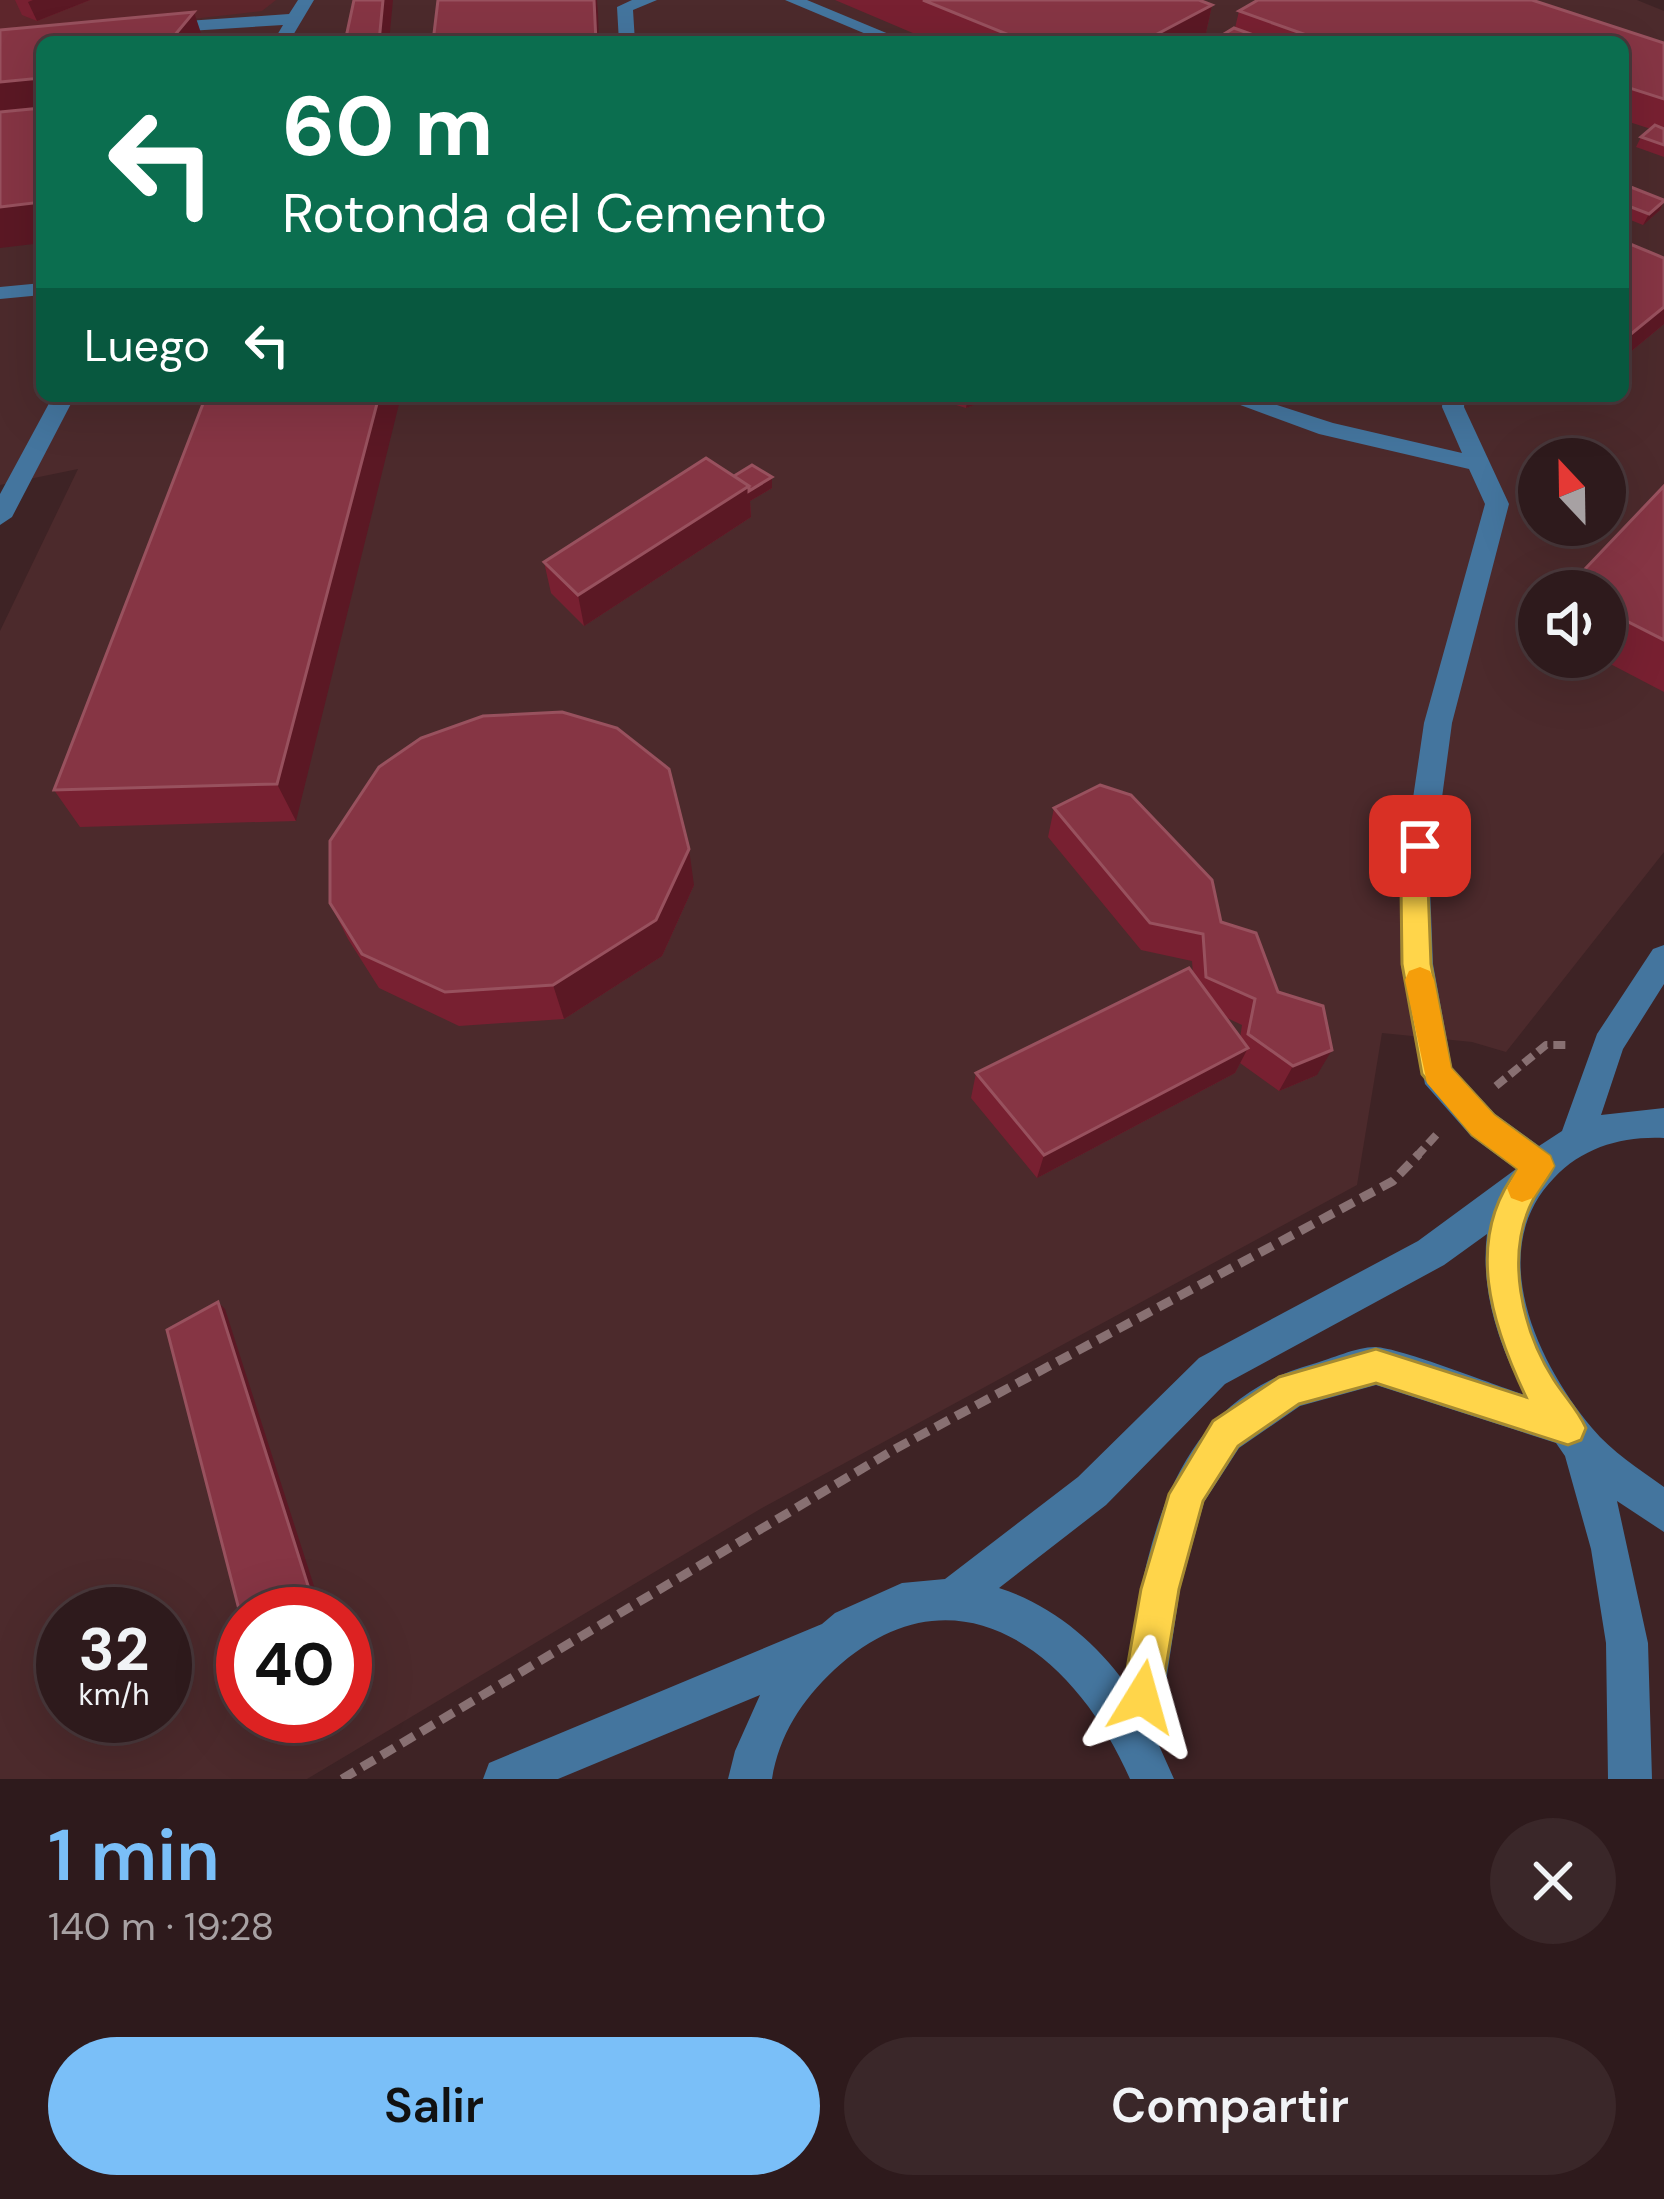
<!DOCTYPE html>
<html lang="es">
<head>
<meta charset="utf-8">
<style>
	body { margin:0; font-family:"DM Sans",sans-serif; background:#3a2729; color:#f1f3f6; height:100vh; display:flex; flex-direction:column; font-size:45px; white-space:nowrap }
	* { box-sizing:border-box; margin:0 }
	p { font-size:39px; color:#a7a1a3 }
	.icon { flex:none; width:66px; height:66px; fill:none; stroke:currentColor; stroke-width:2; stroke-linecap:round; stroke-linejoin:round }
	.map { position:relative; height:1779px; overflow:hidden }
	.sheet { display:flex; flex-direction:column; background:#2e1a1c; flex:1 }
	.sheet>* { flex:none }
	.guide { position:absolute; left:36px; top:36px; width:1593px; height:366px; border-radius:18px; box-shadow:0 12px 48px #0002,0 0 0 3px #49383b; background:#0b6e4f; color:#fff; overflow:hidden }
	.needle { width:78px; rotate:338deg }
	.fabs { position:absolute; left:1518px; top:438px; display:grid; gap:24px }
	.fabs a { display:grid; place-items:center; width:108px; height:108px; border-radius:50%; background:#2e1a1c; box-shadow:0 12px 48px #0002,0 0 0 3px #49383b; font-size:60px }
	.speed { position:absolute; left:36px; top:1587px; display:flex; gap:24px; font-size:60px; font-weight:700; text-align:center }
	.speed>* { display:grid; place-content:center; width:156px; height:156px; border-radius:50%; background:#2e1a1c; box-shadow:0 12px 48px #0002,0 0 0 3px #49383b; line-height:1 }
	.speed small { font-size:30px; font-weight:400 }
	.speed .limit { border:18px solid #d22; background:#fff; color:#111 }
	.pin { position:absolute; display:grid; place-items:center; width:102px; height:102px; color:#fff; margin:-51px; border-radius:24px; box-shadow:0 6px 18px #0006 }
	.me { position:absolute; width:132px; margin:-66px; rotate:8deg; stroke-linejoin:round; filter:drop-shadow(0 0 9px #0008) }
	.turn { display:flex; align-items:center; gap:42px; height:252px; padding:0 48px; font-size:54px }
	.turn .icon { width:156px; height:156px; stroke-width:2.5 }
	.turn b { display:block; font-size:84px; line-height:102px }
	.then { display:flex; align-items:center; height:114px; padding:0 48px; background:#0003; gap:24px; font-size:45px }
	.round { display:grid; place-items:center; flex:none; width:126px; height:126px; border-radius:63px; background:#3a2729 }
	.summary { display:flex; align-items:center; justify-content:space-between; height:204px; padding:0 48px }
	h1 { font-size:72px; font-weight:600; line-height:90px; color:#7abff8 }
	.action { display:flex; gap:24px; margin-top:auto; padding:24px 48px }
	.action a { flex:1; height:138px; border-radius:72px; background:#7abff8; color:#111; font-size:48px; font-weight:600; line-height:138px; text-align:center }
	.action a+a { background:#3a2729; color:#f1f3f6 }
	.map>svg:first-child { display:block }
</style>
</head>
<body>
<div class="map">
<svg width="1664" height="1779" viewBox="0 0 1664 1779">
	<rect width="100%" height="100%" fill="#3e2325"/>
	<path fill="#4c2a2c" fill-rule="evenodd" d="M0,0H1637L1664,11V852L1506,1052L1472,1042L1382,1033L1357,1185L762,1508L307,1779H0V631L78,469L0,485ZM42,42H1623V396H42ZM1539,459H1605V525H1539ZM1539,591H1605V657H1539ZM63,1614H165V1716H63ZM243,1614H345V1716H243Z"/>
	<path fill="#5e262c" d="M0,0H276L262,11L0,41Z"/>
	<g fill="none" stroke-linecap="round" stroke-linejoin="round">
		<path stroke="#887072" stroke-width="8" stroke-dasharray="12 6" stroke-linecap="butt" d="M1496,1086L1546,1045H1568
			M1416,1157L1438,1133"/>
		<path stroke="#887072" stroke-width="9" stroke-dasharray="15 8" stroke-linecap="butt" d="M342,1779L895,1449L1393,1181L1419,1154"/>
		<path fill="#44759e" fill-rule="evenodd" d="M298,0H314L289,42H273L283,25L157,33L149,28L157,23L289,14Z
			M632,0H657L633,10L635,42H619L617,7Z
			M785,0H807L908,42H885Z
			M42,283V295L0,299V287Z
			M53,396H75L12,517L0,525V494Z
			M1216,396H1249L1333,423L1462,453L1442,407L1443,396H1465L1464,407L1509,504L1452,723L1430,887L1433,964L1452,1068L1495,1114L1539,1146L1562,1131L1597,1034L1653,949L1664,945V984L1623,1049L1601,1115L1664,1108V1138C1623,1136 1583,1147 1554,1178C1484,1250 1537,1362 1592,1428C1612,1452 1639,1469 1664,1487V1532L1617,1501L1648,1643L1652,1779H1608L1606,1643L1591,1549L1565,1456L1556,1443L1376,1385L1300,1406L1239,1448L1204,1502L1180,1589L1157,1741L1174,1779H1130C1075,1653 956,1558 834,1670C802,1700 779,1735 772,1779H728L735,1751L760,1695L558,1779H483L489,1763L822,1624L835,1613L902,1583L945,1579L1078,1477L1199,1358L1418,1241L1516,1169L1471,1136L1425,1084L1401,964L1400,887L1424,723L1485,504L1469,469L1319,434ZM1487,1234C1480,1291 1499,1345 1525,1395C1494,1385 1401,1348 1375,1347C1356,1347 1331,1359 1313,1364C1165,1404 1145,1553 1125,1683C1094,1640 1050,1604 999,1588L1106,1505L1225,1384L1444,1265Z"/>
	</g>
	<path fill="#782031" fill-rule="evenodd" d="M15,0H90L37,21L22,15Z
		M835,0H1199L1212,5L1204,42H934Z
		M1239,11L1664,43V157L1636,147L1641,137L1651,129L1623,120V42H1211L1235,28Z
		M1623,184L1664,200L1660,210L1643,225L1623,217Z
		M1623,249L1664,324L1623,358Z
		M206,396L296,821L80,827L54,790Z
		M933,396H990L987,400L966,408L933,398Z
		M734,476L772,488L750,501L751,517L584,626L551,593L544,562Z
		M1664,486V692L1597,657H1605V591H1564Z
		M1054,808L1221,922L1278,992L1317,1075L1279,1091L1240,1063L1235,1073L1037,1178L971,1098L976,1073L1193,974L1192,961L1141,950L1048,837ZM1225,1017L1242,1025L1240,1038Z
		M694,885L662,956L564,1019L459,1026L379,988L348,939L330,903Z"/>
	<path fill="#5b1824" d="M33,0H90L37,21L28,2Z
		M383,0H393L389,42H379Z
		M594,0H597L598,13L599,42H596Z
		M1212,5L1204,42H1142Z
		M194,12L204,42H169Z
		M42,78V117L0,122V82Z
		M1664,201L1660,210L1643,225L1649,214Z
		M42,202V243L0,248V207Z
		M1664,307V324L1623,358V350L1631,334Z
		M379,396H401L296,821L277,784Z
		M968,396H990L987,400L966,408Z
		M772,477V488L750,501L751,517L584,626L578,595L749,486Z
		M689,849L694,885L662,956L564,1019L553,985Z
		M1248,1048L1235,1073L1037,1178L1044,1155Z
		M1332,1050L1317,1075L1279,1091L1293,1066Z
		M218,1302L225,1309L323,1614H317Z"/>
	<path fill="#863544" stroke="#98515e" stroke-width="3" d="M354,0H383L379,42H345Z
		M438,0H594L596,42H433Z
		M923,0H1199L1212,5L1142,42H1026Z
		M1258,0H1532L1664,43V99L1623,86V42H1326L1239,11Z
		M194,12L169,42H42V78L0,82V30Z
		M1234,28L1273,42H1211Z
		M42,108V202L0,207V112Z
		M1655,125L1664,129V145L1641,137Z
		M1623,184L1664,200V201L1649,214L1623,204Z
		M1630,244L1664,258V307L1631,334L1623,330V249Z
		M206,396H379L277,784L54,790Z
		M706,458L749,486L578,595L544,562Z
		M752,465L772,477L749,491V486L734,476Z
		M1664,486V640L1605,610V591L1565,590Z
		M562,712L617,728L669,769L689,849L656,920L553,985L445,992L362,954L330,903V841L379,767L421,738L483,716Z
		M1100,785L1131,795L1212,880L1221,922L1256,933L1278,992L1323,1006L1332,1050L1293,1066L1248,1034L1255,999L1206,977L1203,934L1150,923L1054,808Z
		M1189,968L1248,1048L1044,1155L976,1073Z
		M218,1302L317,1614H243V1625L167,1330Z"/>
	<path fill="#ffd54a" stroke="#a68a30" stroke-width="3" d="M1420,835L1434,846L1428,886L1431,964L1451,1068L1494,1115L1550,1156L1554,1166C1549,1178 1540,1187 1534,1198C1504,1254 1522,1330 1554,1380C1565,1397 1578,1410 1586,1428L1581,1440L1568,1445L1376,1383L1299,1404L1238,1446L1203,1501L1179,1589L1161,1697L1156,1711L1142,1716L1128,1711L1122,1697L1141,1589L1169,1494L1213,1421L1279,1377L1376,1349L1526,1397C1492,1326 1463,1239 1518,1169L1472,1135L1422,1074L1402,964L1401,886L1407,846Z"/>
	<path fill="#f59e0b" d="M1420,967L1430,971L1434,980L1451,1068L1494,1115L1550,1156L1554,1166L1533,1198L1522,1202L1511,1198L1507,1188L1518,1169L1472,1135L1427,1083L1405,980L1409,971Z"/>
</svg>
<div class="fabs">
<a><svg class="needle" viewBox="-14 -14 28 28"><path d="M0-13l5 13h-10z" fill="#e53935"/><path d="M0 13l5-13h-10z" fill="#a7a1a3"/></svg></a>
<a><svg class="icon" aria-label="sound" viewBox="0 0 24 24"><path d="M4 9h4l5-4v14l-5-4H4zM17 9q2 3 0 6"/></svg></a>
</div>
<div class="speed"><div>32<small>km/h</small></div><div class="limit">40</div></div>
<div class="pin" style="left:1420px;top:846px;background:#d93025"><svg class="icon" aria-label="arrive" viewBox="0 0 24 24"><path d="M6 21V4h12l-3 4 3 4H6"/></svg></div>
<svg class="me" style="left:1142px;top:1697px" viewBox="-20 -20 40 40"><path d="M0-17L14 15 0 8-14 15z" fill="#ffd54a" stroke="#fff" stroke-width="4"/></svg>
<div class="guide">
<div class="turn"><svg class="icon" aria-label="left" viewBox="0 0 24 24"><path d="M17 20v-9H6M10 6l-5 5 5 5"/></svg><div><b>60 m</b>Rotonda del Cemento</div></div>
<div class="then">Luego<svg class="icon" aria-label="left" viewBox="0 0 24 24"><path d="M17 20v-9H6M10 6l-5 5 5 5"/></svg></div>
</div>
</div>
<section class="sheet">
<div class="summary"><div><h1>1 min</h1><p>140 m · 19:28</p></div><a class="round"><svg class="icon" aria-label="close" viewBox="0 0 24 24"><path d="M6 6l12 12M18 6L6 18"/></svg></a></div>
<div class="action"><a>Salir</a><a>Compartir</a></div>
</section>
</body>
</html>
